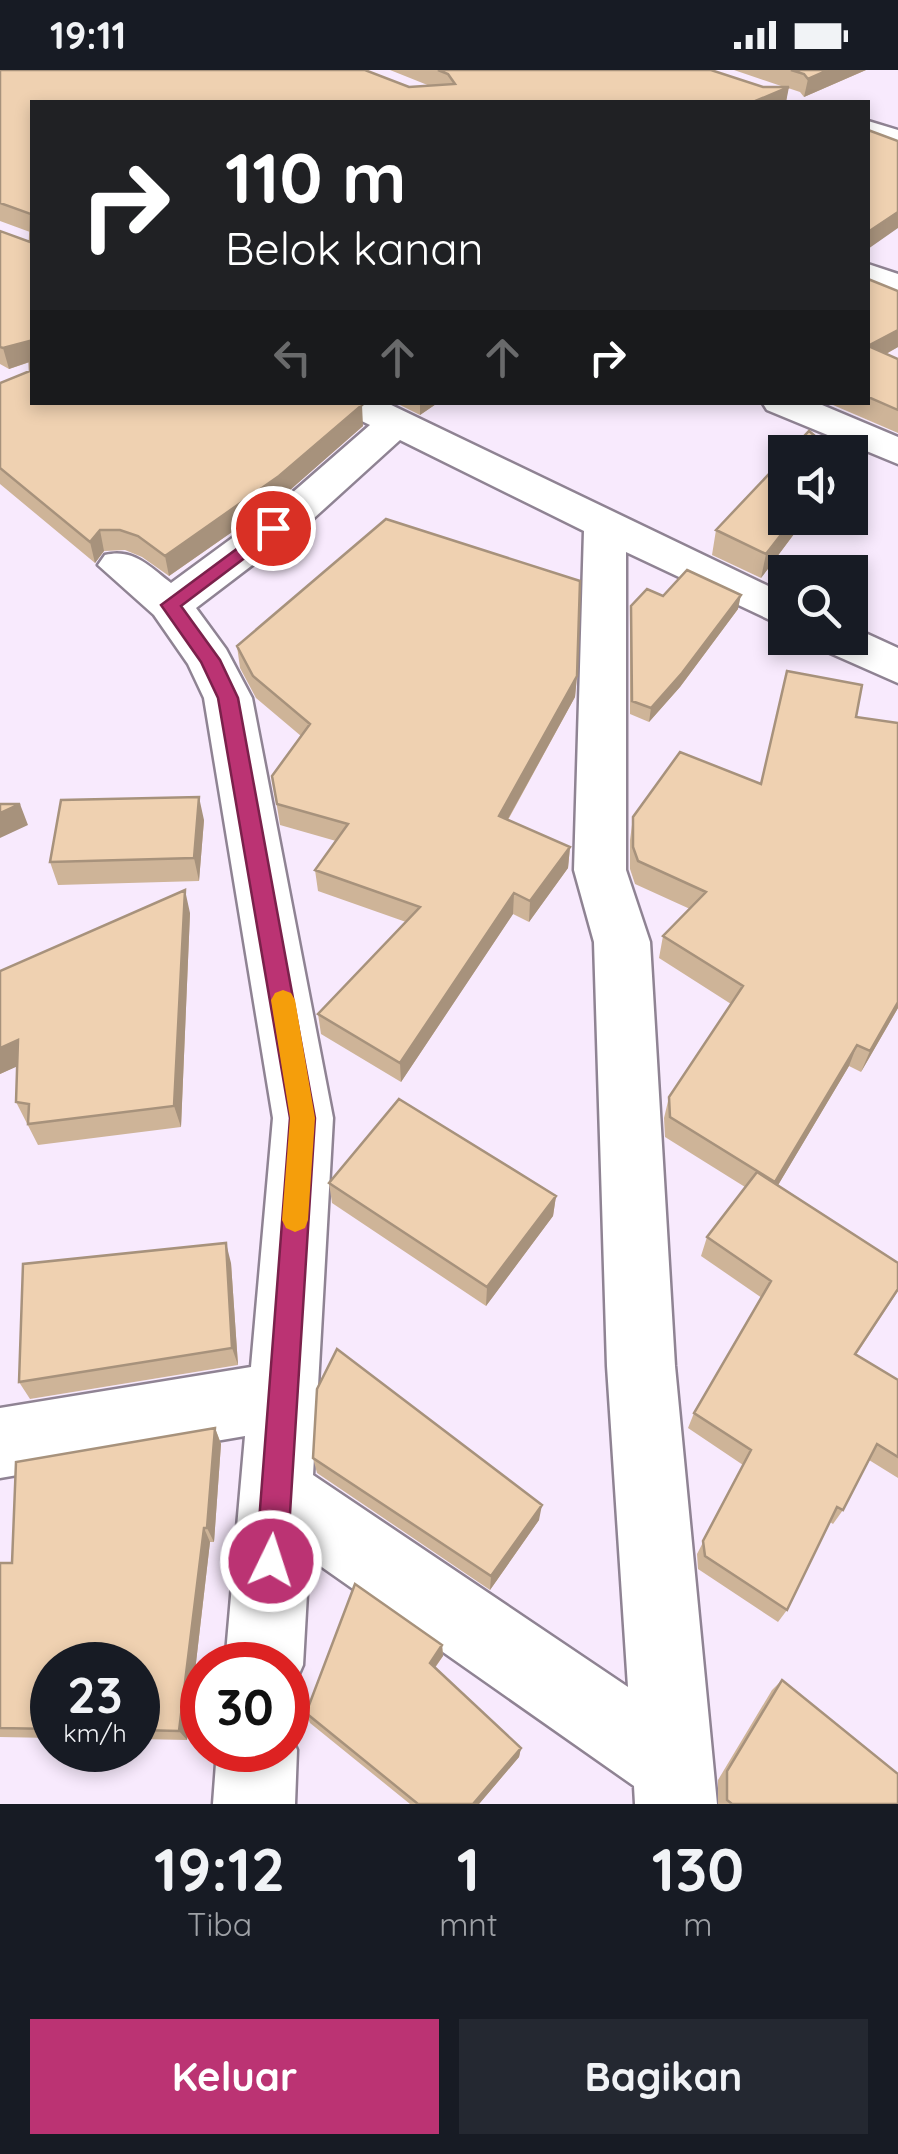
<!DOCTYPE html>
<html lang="id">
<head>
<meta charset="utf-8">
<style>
	body { margin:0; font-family:Quicksand,sans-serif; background:#242831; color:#f1f3f6; height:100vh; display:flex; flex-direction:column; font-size:38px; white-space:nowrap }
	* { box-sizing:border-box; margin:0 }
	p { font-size:32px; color:#9ea1a6 }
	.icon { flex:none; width:55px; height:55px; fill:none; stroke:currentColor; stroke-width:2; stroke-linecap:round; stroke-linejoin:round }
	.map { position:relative; height:1734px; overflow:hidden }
	.side { display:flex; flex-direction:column; background:#171b24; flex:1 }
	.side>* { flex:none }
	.top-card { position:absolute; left:30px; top:30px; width:840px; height:305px; border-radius:0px; box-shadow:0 5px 15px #0003; background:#202124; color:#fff; overflow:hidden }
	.tools { position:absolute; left:768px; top:365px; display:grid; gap:20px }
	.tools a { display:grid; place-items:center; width:100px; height:100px; border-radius:0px; background:#171b24; box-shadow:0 5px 15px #0003; font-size:50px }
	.speed { position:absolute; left:30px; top:1572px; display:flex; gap:20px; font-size:50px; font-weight:700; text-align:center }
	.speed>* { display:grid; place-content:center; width:130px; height:130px; border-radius:50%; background:#171b24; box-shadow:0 5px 15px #0003; line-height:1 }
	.speed small { font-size:25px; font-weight:400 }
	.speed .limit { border:15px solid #d22; background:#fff; color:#111 }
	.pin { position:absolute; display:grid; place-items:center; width:85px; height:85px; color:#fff; margin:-42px; border:5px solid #fff; border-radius:50%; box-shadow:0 2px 10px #0007 }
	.me { position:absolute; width:110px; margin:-55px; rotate:4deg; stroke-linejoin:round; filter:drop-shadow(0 0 8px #0008) }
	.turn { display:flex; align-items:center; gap:35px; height:210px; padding:0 30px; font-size:45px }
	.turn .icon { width:130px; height:130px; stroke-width:2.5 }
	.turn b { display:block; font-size:70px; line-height:85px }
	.lanes { display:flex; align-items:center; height:95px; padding:0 30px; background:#0003; justify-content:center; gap:50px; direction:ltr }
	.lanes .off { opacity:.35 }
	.eta { display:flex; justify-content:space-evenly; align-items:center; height:170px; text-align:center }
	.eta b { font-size:60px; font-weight:700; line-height:70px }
	.action { display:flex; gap:20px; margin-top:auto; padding:20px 30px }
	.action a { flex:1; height:115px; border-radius:0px; background:#bb3373; color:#fff; font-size:40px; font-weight:700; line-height:115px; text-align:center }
	.action a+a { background:#242831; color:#f1f3f6 }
	.status { display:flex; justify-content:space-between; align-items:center; height:70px; padding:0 50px; background:#171b24; direction:ltr }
	.status svg { height:28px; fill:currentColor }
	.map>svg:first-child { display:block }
</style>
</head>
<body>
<div class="status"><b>19:11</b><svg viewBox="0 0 49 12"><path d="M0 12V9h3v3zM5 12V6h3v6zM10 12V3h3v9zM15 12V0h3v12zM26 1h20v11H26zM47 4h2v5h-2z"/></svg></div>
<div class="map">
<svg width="898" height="1734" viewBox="0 0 898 1734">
	<rect width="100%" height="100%" fill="#f8eafd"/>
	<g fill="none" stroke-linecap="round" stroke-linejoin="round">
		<g stroke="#8f8393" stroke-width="5">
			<path id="street" d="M868,51L898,60V79L868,70Z
				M868,194L898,204V227L868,216Z
				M334,332H385L785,524V557L626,482V800L650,872L675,1296L717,1734H635L634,1716L309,1488L303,1595L291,1622L288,1624V1595H225L245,1366L0,1408V1338L251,1297L273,1048L204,628L188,594L154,545L98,495L105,485C133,478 149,496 171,513L284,430L370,355L339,340ZM400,370L584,461L574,800L594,872L607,1296L628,1617L313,1405L333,1048L252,628L226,579L196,538L314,448Z
				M762,332H815L898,367V394L767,340Z
				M850,556L898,578V613L821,579L814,568H850Z
				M288,1658L297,1680L295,1734H213L217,1680H288Z"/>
		</g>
		<use href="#street" fill="#fff" fill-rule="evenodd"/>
	</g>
	<path fill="#ceb498" d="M0,0L409,17L430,16L390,0H711L763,17H784L734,0H866L804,27L800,22L788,18L786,32H32L363,356L282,427L169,506L142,487L125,480L104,481L95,493L0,414V313L30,301V292L9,299L0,294V161L30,172V162L0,151Z
		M868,209L898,277L886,284L898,289V363L826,332H868Z
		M394,332H439L420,345Z
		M785,448H806L761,508L712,485L716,460Z
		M663,526L738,539L680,617L649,652L630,644V550L631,536Z
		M237,576L577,606L575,627L508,750L570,777L568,798L529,852L513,844L401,1012L321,964L318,944L406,852L318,821L315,800L336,771L280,755L272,706L301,666L256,628L240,598Z
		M856,647L898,938L861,1002L849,996L778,1115L898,1193V1221L856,1285L898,1310V1408L869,1390L843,1440L833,1454L830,1452L787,1540L778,1552L698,1499L697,1484L743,1395L688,1358L694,1343L762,1228L701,1186L707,1167L745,1117L665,1067L664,1048L669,1027L731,934L659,888L663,866L690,839L635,814L630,799V770L633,747L761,714Z
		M204,750L199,811L58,815L50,792Z
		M190,843L181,1057L38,1075L16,1032L17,996L0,1004V901Z
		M329,1113L556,1126L553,1146L486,1236L332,1133Z
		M231,1193L238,1295L30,1329L19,1312Z
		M215,1358L221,1374L214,1472H210L187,1670L138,1669V1595H52V1668L0,1667V1493H12Z
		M313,1388L539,1450L490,1520L317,1403Z
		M442,1575L443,1586L435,1598L521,1678L519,1687L479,1734H410L310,1653L306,1643Z
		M782,1610L898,1734H718V1710L772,1620Z"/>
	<path fill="#a7927c" d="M828,0H866L804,27L808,9Z
		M789,17L786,32H753Z
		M898,142V158L868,179V162Z
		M898,260V277L868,294V276Z
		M29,271L32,291L9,299L3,278Z
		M420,332H439L420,345Z
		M362,335L363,356L282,427L169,506L165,486Z
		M794,448H806L761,508L766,484Z
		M100,460L104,481L95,493L90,472Z
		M741,525L738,539L680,617L649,652L651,638Z
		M577,606L575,627L498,767L499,746Z
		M199,727L204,750L199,811L194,788Z
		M20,734L28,755L0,768V743Z
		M570,777L568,798L529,852L530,831Z
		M185,820L190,843L181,1057L174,1036Z
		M514,823L513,844L401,1012L400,993Z
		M898,932V938L861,1002L870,981Z
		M18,970L27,992L0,1004V978Z
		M857,975L849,996L768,1132L775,1112Z
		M556,1126L553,1146L486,1236L487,1217Z
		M226,1173L231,1193L238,1295L232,1278Z
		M215,1358L221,1374L214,1472L207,1458Z
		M542,1435L539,1450L490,1520L491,1506Z
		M204,1458L210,1472L187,1670L179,1661Z
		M442,1575L443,1586L430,1604V1593Z
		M521,1678L519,1687L479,1734H473Z"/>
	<path fill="#efd1b1" stroke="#a7927c" stroke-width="2.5" d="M0,0H365L409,17L455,14L448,4L438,0H711L763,17H789L753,32H32V332H356L362,335L279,406L165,486L138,466L120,460H100L90,472L0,398V313L30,301L29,271L3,278L0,277V161L30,172L31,144L0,133Z
		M791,0H828L808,9L804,4Z
		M868,60L898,71V142L868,162Z
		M868,209L898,221V260L868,276L898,289V340L868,327Z
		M809,361L834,382H789Z
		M785,387V448H794L766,484L716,460Z
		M386,449L580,511L577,606L499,746L570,777L530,831L514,823L400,993L318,944L420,837L315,800L348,754L277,734L272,706L310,654L253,606L237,576Z
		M687,500L741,525L682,603L651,638L632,631L631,536L647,519L663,526Z
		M787,601L862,615L856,647L898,653V932L870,981L857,975L775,1112L670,1047L669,1027L743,916L663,866L706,822L638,791L633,777V747L680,682L761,714Z
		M199,727L194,788L50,792L61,730Z
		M0,734H20L0,743Z
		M185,820L174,1036L28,1054L29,1034L16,1032L18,970L0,978V901Z
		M399,1029L556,1126L487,1217L329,1113Z
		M757,1102L898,1193V1219L855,1284L898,1310V1387L877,1374L843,1440L837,1437L787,1540L705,1486L703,1471L751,1380L694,1343L771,1211L707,1167Z
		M226,1173L232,1278L19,1312L23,1194Z
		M337,1279L542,1435L491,1506L313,1388L317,1319Z
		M215,1358L207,1458H204L179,1661L138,1660V1595H52V1659L0,1658V1493H12L16,1392Z
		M355,1514L442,1575L430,1593L521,1678L473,1734H418L306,1643Z
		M782,1610L898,1704V1734H732L727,1730V1701Z"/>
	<path fill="#bb3373" stroke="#7a214b" stroke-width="2.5" d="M273,452L282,458L279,462L181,536L220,590L238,628L315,1048L287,1491L282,1502L271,1507L260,1502L256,1491L290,1048L218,628L201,592L161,535Z"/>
	<path fill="#f59e0b" d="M283,920L291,923L295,930L315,1048L308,1150L305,1158L295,1162L286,1158L282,1150L290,1048L271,930L275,923Z"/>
</svg>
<div class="tools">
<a><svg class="icon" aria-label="sound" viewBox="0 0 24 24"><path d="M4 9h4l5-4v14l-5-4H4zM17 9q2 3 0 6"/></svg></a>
<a><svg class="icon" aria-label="search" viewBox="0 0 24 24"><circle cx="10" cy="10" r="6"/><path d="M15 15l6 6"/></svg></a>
</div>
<div class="speed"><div>23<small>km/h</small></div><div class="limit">30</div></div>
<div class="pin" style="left:273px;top:458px;background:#d93025"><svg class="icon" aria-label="arrive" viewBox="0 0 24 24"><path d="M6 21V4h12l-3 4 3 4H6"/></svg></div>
<svg class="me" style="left:271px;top:1491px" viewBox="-20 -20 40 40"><circle r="17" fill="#bb3373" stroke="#fff" stroke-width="3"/><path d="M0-11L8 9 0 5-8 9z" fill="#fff"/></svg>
<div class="top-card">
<div class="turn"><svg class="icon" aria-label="right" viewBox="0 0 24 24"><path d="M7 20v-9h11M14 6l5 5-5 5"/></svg><div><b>110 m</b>Belok kanan</div></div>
<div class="lanes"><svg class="icon off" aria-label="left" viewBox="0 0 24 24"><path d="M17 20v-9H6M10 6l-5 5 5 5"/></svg><svg class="icon off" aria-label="ahead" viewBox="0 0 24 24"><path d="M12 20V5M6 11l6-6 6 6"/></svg><svg class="icon off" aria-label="ahead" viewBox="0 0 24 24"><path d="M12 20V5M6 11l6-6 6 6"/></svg><svg class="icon" aria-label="right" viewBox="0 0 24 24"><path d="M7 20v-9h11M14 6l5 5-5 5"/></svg></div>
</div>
</div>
<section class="side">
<div class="eta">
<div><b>19:12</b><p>Tiba</p></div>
<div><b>1</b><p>mnt</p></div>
<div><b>130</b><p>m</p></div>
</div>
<div class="action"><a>Keluar</a><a>Bagikan</a></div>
</section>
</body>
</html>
